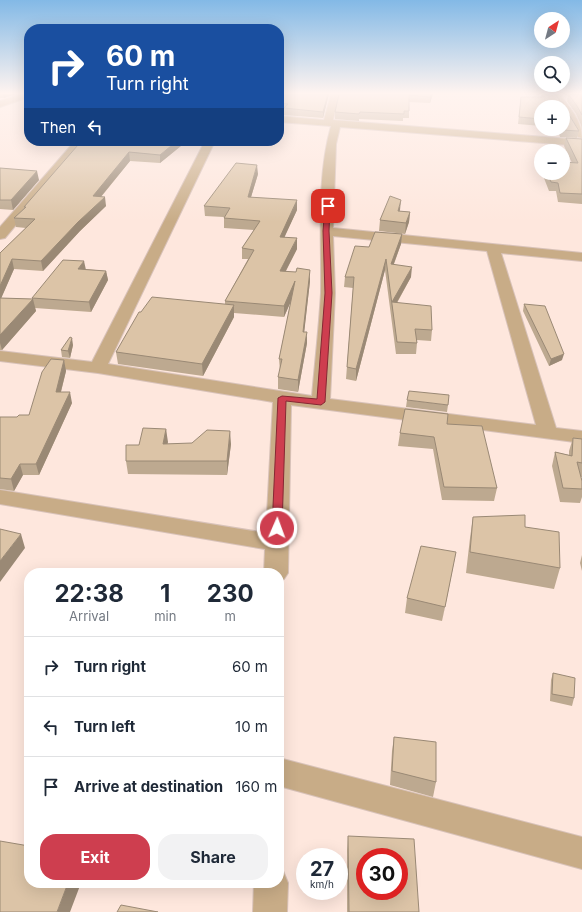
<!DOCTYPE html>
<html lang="en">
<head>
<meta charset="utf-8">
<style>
	body { margin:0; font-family:Inter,sans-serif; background:#f2f2f3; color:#1f2937; height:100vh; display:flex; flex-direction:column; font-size:15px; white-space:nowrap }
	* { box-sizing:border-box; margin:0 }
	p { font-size:13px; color:#747a83 }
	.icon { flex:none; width:22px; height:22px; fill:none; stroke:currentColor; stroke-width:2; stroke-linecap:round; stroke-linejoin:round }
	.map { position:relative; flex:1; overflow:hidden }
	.side { position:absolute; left:24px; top:568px; width:260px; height:320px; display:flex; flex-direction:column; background:#fff; border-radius:16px; box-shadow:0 4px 16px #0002 }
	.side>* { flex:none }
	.guide { position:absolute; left:24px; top:24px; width:260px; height:122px; border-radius:16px; box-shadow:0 4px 16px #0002; background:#1a4fa0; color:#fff; overflow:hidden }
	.needle { width:26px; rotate:36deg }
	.tools { position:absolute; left:534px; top:12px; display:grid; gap:8px }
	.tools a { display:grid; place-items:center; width:36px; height:36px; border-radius:50%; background:#fff; box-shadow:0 4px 16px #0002; font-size:20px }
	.speed { position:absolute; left:296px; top:848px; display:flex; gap:8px; font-size:20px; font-weight:700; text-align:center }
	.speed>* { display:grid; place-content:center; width:52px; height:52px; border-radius:50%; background:#fff; box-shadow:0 4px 16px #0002; line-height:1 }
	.speed small { font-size:10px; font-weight:400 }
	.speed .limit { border:6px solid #d22; background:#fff; color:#111 }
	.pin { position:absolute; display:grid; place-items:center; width:34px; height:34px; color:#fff; margin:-17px; border-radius:8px; box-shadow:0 2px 6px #0006 }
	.me { position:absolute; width:44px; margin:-22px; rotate:2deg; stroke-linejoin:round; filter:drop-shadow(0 0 3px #0008) }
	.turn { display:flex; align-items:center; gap:14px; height:84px; padding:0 16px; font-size:18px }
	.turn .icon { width:52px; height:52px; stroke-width:2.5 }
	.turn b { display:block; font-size:28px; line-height:34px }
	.then { display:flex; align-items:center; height:38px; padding:0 16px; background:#0003; gap:8px; font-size:15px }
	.eta { display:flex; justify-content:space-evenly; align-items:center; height:68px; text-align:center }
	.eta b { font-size:24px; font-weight:700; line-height:28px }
	.action { display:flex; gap:8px; margin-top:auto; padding:8px 16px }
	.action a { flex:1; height:46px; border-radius:16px; background:#ce3e4f; color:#fff; font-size:16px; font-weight:700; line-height:46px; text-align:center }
	.action a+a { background:#f2f2f3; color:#1f2937 }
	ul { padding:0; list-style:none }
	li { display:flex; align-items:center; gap:12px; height:60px; padding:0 16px; border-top:1px solid #e0e1e3 }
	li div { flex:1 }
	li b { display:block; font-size:15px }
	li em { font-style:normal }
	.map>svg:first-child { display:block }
</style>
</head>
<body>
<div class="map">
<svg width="582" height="912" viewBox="0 0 582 912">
	<rect width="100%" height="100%" fill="#fee7dd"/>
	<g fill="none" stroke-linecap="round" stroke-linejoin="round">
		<g stroke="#d8c2b9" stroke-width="2">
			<path id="minor" d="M21,94H29V97L0,107V101Z
				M331,94H339L333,120L582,140V146L340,127L336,144L333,228L582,253V261L501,253L556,428L582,431V443L291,405L288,573L284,579L279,581V573H264L265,549L0,504V490L266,533L273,402L98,373L0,361V351L92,362L205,141H215L108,364L312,396C315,362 319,327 321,293C322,238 316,180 331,126L279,122V116L324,120ZM333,236L487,251L536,425L330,399L335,293Z
				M550,94H559C570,108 582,120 582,138L578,137L563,111V107H560Z
				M75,141H86L5,238L0,239V227Z
				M279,758L582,837V869L279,786Z
				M279,870L283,871L288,883L287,912H253L254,883H279Z"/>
		</g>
		<use href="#minor" fill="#c8ac87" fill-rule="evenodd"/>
	</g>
	<path fill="#bda990" d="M0,94H16L4,98H0Z
		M279,94H329L323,118L284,115V110H279Z
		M339,94H433L430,103L409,102V118H403V121L359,119V121L335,119V112Z
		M542,94L563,105L579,131L577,138L560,137L557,129H563V107H541V126L518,124L521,97H541Z
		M568,94H582V131L581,125L576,114L567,101Z
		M566,138L582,139V204L558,202L556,191H549L542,173H563L572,163L564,146Z
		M84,141H187L160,163L130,161L101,197L106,206L80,231L43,271L14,269L1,298L32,299V298L85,269L106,271L108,280L91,312L35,308L36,311L2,350H0V253L26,228L16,227L14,218L24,208V207Z
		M541,162V171L540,169Z
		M0,168L39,180L13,210L0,209Z
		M258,174L251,197L297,210L284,237L297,249L286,271L310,281L304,332L307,343L298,392L278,389V377L280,371L279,359L291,301L284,317L234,313V317L203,376L118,364L116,352L225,304V301L248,259H242V248L254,230L224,228V217L205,216L204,206Z
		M400,211L410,212L409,222L405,234L379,231L380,220Z
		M402,234L401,244L394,264L411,277L397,303L432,330L431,341L417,340V343L416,354H396L385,270L356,381L346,379L353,288L344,287L345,277L369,247Z
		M524,304L562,360L549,366L523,311Z
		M73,345L70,358L62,357L61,350Z
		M64,360L66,371L61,392L72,403L39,475H23L14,491L0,489V417H17L29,415Z
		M407,400L448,405L447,412L406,407Z
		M447,424L497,488L494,501L442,500L433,449L398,446L400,433Z
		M166,429L167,444H231L227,475L128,474L126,461L139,445Z
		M573,438L582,439V477H581L582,481V497L580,503L560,502L552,466L555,452L569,455V451Z
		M473,517L560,568L554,589L466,573L470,538Z
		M582,555V571L580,563Z
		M453,566L442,621L405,613L407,598Z
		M553,673L574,698L572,706L550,701L551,680Z
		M394,737L436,782L433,797L390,785L392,751Z
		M348,836L419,912H347V850Z"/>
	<path fill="#9a8975" d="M3,94H16L4,98Z
		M328,94H329L323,118V112Z
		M431,94H433L430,103V97Z
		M177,141H187L160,163V155Z
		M129,152L130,161L94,205L93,196Z
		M257,165L258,174L248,207V197Z
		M37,171L39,180L13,210L11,200Z
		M105,197L106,206L80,231L43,271L41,261L78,222Z
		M297,200V210L280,247V237Z
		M401,200L400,210L397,221L398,211Z
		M410,212L409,222L405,234L406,223Z
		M402,234L401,244L390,274L391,264Z
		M297,238V249L280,282V271Z
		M12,259L14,269L0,301V286Z
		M386,259L385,270L356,381V369Z
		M84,261L86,270L78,269Z
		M412,267L411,277L392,311V302Z
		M310,270V281L303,343V332Z
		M106,271L108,280L91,312L89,302Z
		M295,281V292L284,317V306Z
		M33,299L36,311L2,350L0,343V335Z
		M234,305V317L203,376L202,364Z
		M307,332V343L298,392V380Z
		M72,338L73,345L70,358L68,351Z
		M564,354L562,360L549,366L551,359Z
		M64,360L66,371L58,403L56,392Z
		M70,392L72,403L39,475L36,464Z
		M166,429L168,442L165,457L163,444Z
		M230,431L231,444L227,475V461Z
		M20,464L23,475L14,491L11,479Z
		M21,534L25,548L0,582V561Z
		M456,552L453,566L442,621L445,607Z
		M68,883H81L70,912H57Z"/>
	<path fill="#dcc4a7" stroke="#9a8975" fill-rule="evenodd" d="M279,94H328L323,112L284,108L288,104L279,103Z
		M339,94H431L430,97L409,95V111H404V114L360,112L359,114L335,112Z
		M542,94H555L560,101L563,102V105L579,131L562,130L561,129H563V107H541V119L519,117L521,97H544Z
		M568,94H582V115L577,106Z
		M566,138L582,139V194L560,193L558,183L551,182L547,173H563V162L578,163Z
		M84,141H177L160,155L129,152L93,196L105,197L78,222L41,261L12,259L0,286V253L35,219L14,218L26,207H24L78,145Z
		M236,163L257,165L248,197L297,200L280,237L297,238L280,271L296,272L297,268L310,270L303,332H307L298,380L278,377L282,359H279L295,281L284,306L225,301L254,250L242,248L260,221L224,218L230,208L204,206Z
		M0,168L37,171L11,200H0Z
		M390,196L401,200L398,211L410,212L406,223L380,220Z
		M375,232L402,234L391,264L412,267L392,302L431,306L432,330L415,329L417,343L397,342L386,259L356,369L347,367L354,277H345L355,246L369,247Z
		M63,260L84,261L78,269L106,271L89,302L32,298Z
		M152,297L234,305L202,364L116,352L139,312H141Z
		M0,298L33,299L0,335Z
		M524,304L545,306L564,354L551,359Z
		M70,337L72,338L68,351L61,350Z
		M51,359L64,360L56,392H70L36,464H20L11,479L0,478V417H17L19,415H29L42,372Z
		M409,391L449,395L448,405L407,400Z
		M405,409L448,414L447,424L482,426L497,488L444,487L434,437L400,433Z
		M143,428L166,429L163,444L192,443L207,430L230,431L227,461H126V445H139Z
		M573,438L582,439V463L577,462L582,481V489L563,488L555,452L572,456Z
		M525,515V527L559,532L560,568L470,552L473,517Z
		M0,529L21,534L0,561Z
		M421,546L456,552L445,607L407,598Z
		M553,673L575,678L574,698L552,694Z
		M394,737L436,742V782L392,771Z
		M348,836L414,839L419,912H349ZM365,857H399V891H365Z
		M0,841L29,846V883H68L57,912H0Z
		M121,905L158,912H117Z"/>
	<linearGradient id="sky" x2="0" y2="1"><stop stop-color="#83b9e6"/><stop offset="0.42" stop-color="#fff4f0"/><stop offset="1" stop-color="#fff4f0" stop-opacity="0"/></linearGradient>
	<rect width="582" height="222" fill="url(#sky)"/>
	<path fill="#ce3e4f" stroke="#862833" d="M328,204L330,206L329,231L332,293L325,402L321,405L286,401L282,528L277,532L272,528L278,398L282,396L317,399L325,293L323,231L325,206Z"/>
</svg>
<div class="tools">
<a><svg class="needle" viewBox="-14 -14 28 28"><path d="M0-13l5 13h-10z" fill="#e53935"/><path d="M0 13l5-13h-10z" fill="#747a83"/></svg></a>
<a><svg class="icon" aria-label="search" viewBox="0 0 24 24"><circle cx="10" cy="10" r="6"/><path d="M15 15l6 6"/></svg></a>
<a>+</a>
<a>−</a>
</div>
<div class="speed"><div>27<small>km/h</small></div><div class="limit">30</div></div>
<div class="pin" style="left:328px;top:206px;background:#d93025"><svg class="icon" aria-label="arrive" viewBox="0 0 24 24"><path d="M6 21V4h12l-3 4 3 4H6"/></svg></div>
<svg class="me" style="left:277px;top:528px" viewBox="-20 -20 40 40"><circle r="17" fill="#ce3e4f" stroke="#fff" stroke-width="3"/><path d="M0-11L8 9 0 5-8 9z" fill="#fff"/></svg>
<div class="guide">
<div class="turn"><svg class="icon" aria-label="right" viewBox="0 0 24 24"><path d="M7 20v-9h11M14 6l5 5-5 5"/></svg><div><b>60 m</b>Turn right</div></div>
<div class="then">Then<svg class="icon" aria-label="left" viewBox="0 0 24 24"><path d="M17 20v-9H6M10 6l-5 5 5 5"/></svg></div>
</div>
<section class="side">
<div class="eta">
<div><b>22:38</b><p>Arrival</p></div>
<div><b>1</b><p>min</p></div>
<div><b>230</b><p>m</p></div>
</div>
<ul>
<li><svg class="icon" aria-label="right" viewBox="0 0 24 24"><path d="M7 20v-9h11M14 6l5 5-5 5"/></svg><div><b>Turn right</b></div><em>60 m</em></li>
<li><svg class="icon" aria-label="left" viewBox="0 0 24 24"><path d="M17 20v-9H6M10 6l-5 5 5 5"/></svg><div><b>Turn left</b></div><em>10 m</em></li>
<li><svg class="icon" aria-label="arrive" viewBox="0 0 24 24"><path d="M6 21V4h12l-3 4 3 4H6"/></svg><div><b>Arrive at destination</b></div><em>160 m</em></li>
</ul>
<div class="action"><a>Exit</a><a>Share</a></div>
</section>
</div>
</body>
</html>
